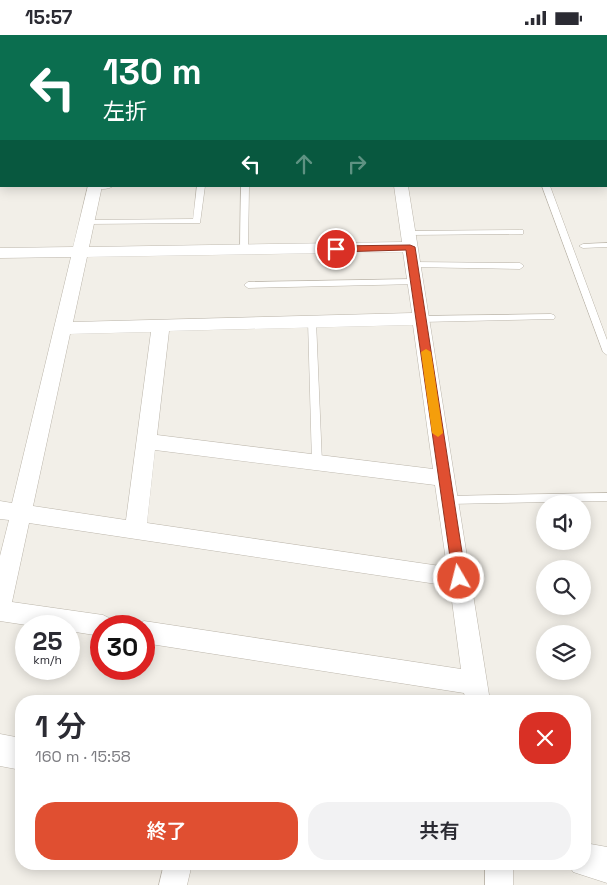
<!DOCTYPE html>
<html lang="ja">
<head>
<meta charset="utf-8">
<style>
	body { margin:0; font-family:"Space Grotesk","Noto Sans JP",sans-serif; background:#f2f2f3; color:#2b2b33; height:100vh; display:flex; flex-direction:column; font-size:19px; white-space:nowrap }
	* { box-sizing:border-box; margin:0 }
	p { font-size:16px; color:#7c7c81 }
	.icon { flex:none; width:28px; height:28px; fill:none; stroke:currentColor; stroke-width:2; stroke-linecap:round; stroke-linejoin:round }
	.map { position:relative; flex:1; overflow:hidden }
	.drawer { position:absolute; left:15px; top:660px; width:576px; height:175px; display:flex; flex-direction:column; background:#fff; border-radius:20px; box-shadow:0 2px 12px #0003 }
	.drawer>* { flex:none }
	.hud { position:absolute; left:0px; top:0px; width:608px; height:152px; box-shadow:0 2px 12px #0003; background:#0b6e4f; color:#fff; overflow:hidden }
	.fabs { position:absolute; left:536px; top:460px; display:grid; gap:10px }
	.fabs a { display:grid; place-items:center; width:55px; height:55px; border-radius:50%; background:#fff; box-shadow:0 2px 12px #0003; font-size:25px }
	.speed { position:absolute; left:15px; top:580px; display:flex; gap:10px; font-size:25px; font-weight:700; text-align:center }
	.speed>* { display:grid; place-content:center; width:65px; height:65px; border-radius:50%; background:#fff; box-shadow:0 2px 12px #0003; line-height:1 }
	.speed small { font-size:12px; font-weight:400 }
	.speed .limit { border:8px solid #d22; background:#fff; color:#111 }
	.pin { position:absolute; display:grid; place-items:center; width:42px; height:42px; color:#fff; margin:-21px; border:2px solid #fff; border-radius:50%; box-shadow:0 1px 5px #0007 }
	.me { position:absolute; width:55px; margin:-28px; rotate:352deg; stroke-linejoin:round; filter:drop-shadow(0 0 4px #0008) }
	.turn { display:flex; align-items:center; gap:18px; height:105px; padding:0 20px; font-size:22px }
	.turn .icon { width:65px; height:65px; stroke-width:2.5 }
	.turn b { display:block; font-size:35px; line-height:42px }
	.lanes { display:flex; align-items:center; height:48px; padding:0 20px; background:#0003; justify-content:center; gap:25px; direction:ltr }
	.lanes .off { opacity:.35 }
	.round { display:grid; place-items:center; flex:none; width:52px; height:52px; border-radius:20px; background:#f2f2f3 }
	.head { display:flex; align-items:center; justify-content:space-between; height:85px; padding:0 20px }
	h1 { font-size:30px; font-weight:600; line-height:38px }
	.action { display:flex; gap:10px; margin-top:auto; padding:10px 20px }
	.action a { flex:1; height:58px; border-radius:20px; background:#e04f31; color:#fff; font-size:20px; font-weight:600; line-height:58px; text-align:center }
	.action a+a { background:#f2f2f3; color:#2b2b33 }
	.status { display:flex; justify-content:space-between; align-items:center; height:35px; padding:0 25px; background:#fff; direction:ltr }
	.status svg { height:14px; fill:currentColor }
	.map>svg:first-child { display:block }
</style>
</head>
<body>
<div class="status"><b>15:57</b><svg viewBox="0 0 49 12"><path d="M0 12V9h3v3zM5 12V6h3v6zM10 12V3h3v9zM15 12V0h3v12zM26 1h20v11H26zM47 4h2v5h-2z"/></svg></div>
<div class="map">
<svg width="607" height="850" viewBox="0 0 607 850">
	<rect width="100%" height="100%" fill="#f2efe8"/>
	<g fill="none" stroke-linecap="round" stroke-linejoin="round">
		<g stroke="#bcb6ab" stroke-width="1">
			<path id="service" d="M245,0H251V1H245Z
				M488,0H494V1H488Z
				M92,151H113C109,155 96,155 92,151Z
				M197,151H205L200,188L87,189L83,187L87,185L193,184Z
				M241,151H249L248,215L244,217L240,215Z
				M542,151H550L607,305V320L603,317Z
				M520,195H523V199L408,200L404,198L408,196Z
				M607,208V212L583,213L579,211L583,209Z
				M413,227L520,228L524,231L520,234L410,232L409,230Z
				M415,244L419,247L418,249L248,253L244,250L248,247Z
				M551,279L554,280L555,282L554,284L421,287L417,284L421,281Z
				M312,283L316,286L322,428L321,431H313L312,428L308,286Z
				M607,458V466L448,469L444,468L443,465L444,462L448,461Z"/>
		</g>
		<g stroke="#bcb6ab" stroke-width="1">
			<path id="minor" d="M371,0H383V1H371Z
				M606,34H607V42H606Z
				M0,40H1V48H0Z
				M88,151H102L89,212L402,207L394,151H408L490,666H466L464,658L144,608V591H135L144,586L461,634L450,551L29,488L12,567L103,580L111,584L115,591H101V601L69,596V591H33L0,586V521L9,485L0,484V466L12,468L71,222L0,223V213L73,212ZM403,217L412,278L73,287L87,222ZM413,290L433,434L157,400L169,296ZM151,297L126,485L33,471L70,299ZM155,415L435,450L447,532L147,488Z
				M164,829H192L187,850H159Z
				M485,829H513V850H485Z"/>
		</g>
		<g stroke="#bcb6ab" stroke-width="1">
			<path id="tertiary" d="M0,699L21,703V735L0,731Z
				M585,808L607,812V848L573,837L569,829H585Z"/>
		</g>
		<use href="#service" fill="#fff" fill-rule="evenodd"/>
		<use href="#minor" fill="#fff" fill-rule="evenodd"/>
		<use href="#tertiary" fill="#fff" fill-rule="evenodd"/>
	</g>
	<path fill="#e04f31" stroke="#923320" d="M410,210L415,212L466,543L464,547L459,549L455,547L453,543L406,215L336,217L332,214L336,211Z"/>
	<path fill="#f59e0b" d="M426,314L431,317L443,398L438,402L432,398L421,317Z"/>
</svg>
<div class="fabs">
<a><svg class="icon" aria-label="sound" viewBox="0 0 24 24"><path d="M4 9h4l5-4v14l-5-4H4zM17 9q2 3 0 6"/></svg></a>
<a><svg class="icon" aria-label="search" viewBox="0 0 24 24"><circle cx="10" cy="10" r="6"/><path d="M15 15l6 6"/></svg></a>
<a><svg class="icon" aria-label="layers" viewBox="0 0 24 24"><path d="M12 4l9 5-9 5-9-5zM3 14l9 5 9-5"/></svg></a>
</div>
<div class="speed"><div>25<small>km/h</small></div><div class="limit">30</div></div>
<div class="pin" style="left:336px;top:214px;background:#d93025"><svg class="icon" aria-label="arrive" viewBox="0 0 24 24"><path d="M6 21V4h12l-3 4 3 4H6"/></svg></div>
<svg class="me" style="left:459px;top:543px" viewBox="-20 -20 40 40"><circle r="17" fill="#e04f31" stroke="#fff" stroke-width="3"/><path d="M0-11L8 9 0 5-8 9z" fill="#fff"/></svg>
<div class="hud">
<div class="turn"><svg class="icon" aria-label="left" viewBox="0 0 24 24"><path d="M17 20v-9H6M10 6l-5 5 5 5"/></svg><div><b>130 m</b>左折</div></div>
<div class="lanes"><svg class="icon" aria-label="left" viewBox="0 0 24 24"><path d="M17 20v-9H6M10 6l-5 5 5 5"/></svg><svg class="icon off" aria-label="ahead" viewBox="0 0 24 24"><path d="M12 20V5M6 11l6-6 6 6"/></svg><svg class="icon off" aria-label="right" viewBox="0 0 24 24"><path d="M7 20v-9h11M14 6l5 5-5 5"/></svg></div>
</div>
<section class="drawer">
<div class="head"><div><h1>1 分</h1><p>160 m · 15:58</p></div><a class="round" style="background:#d93025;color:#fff"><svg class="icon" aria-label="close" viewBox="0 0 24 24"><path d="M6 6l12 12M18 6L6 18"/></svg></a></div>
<div class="action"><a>終了</a><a>共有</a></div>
</section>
</div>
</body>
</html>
